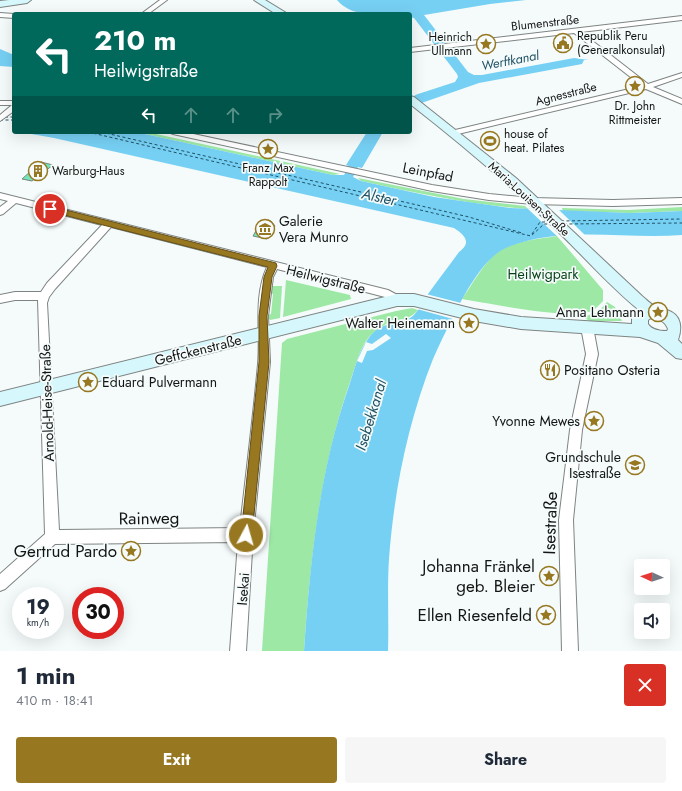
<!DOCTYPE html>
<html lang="en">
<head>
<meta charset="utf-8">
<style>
	body { margin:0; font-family:Jost,sans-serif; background:#f6f6f7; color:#1f2937; height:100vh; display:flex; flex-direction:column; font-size:15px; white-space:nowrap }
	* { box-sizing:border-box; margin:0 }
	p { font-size:13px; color:#747a83 }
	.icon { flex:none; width:22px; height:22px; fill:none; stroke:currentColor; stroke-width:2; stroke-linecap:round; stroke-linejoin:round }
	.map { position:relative; height:651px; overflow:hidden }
	.side { display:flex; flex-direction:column; background:#fff; flex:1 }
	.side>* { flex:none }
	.guide { position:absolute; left:12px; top:12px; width:400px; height:122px; border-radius:4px; box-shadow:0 4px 16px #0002; background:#00695c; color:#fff; overflow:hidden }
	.needle { width:26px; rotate:273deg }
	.fabs { position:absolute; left:634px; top:559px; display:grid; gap:8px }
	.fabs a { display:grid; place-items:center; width:36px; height:36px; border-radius:4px; background:#fff; box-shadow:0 4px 16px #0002; font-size:20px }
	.speed { position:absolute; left:12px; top:587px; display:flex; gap:8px; font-size:20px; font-weight:700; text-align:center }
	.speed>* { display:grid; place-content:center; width:52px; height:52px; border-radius:50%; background:#fff; box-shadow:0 4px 16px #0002; line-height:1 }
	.speed small { font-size:10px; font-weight:400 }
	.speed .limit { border:6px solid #d22; background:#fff; color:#111 }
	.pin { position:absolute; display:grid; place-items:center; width:34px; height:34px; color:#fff; margin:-17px; border:2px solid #fff; border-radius:50%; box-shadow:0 1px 4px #0007 }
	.me { position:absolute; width:44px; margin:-22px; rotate:6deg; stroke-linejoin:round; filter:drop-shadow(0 0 3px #0008) }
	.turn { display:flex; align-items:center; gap:14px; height:84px; padding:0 16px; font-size:18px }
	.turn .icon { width:52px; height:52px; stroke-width:2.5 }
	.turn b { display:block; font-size:28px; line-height:34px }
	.lanes { display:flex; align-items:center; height:38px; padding:0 16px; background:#0003; justify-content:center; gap:20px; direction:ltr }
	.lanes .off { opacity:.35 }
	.round { display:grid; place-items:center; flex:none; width:42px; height:42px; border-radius:4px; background:#f6f6f7 }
	.summary { display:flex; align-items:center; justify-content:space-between; height:68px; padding:0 16px }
	h1 { font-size:24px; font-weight:700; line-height:30px }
	.button { display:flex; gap:8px; margin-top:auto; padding:8px 16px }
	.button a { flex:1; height:46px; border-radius:4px; background:#977720; color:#fff; font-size:16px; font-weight:700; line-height:46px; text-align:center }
	.button a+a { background:#f6f6f7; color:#1f2937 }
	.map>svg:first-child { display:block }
</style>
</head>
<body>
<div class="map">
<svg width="682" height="651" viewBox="0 0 682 651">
	<rect width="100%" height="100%" fill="#f4fbfa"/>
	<path fill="#9ce8a4" d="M136,132H147L340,174L333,175Z
		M358,178L464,199L525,206L528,209C472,205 416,193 361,181Z
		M682,207V211L630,213L563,211L562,208L628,210Z
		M557,236L603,290V301C599,305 596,309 591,311C570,320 487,303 462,299C472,285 484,262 498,252C514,241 538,239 557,236Z
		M286,280L350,295L351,299L283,317Z
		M271,286H282L280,318L270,320L268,317V315L271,314L273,294L270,293Z
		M607,302L615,307L622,321H590L582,317L597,313Z
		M412,308L418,310C408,321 401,319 388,323C382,326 373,333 369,337C359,349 355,368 350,382C320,469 310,560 304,651H262L282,343L287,339L396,311Z"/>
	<path fill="#76d0f4" d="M337,0H526L490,4L424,15L468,72L474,75H482L574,58L589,60H584L582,64L479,83L410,107L415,95L455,82L458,77L457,74L414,18L410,17V14C386,14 354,20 337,0Z
		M0,49L14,55V67L0,66Z
		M20,132H136L333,175H344L349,166L346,165L367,132H383L362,168L358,167L353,177L361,181L434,197L510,208L630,213L682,211V235C625,240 564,225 508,247C484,256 464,295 453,317C446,331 439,345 433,359C408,422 394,491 389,559C387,589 389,621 388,651H304C310,562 319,471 349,386C354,371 358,352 368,339C382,319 400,326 413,316C419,310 424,301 428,294C438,280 449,266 459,252C472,243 465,235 454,228L54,138Z"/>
	<path fill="#f4fbfa" d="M528,209H558L587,237L559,238Z
		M426,294L461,303L453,319L417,309Z
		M386,334L391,338L373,350L367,351L362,363L357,361L366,342L372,344Z"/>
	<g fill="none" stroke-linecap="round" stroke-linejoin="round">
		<path stroke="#1f5164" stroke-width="1" stroke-dasharray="3 2.5" stroke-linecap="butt" d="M5,117H14
			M0,120H14
			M88,132L531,236L544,224H551
			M101,132L469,217L522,233
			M561,221L682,219
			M564,224L682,223
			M532,234L540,222H548"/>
	</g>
	<path fill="#70e6ba" stroke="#7e8380" d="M41,162L53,165L32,181L22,179Z
		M268,220L271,221L275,226L267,239L253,236L261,222Z"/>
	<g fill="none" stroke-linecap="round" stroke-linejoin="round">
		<g stroke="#7e8483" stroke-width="2">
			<path id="street" d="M160,0H167L148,14H141Z
				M0,13L14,14V18L0,17Z
				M682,16V20L581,32L648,84L682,73V77L653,87L682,99V104L646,89L454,135H451V131L642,86L574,33L410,52V48Z
				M0,101H14V111L0,121V115L12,105H0Z
				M169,132H184L432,185L489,194L533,198L613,200L682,198V204L613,206L533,204L489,200L432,191L173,134Z
				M0,193L388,290L401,297L402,300L401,303L397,304L385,297L277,269L273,277L268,316L270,362L253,535L246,651H230L238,542L55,544L5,589L0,591V574L45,534L38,300H15L0,303V295L15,292H41L47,283L102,225L16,203L3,214L0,215V207L8,201L0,199ZM111,227L267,267C253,298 261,331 258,364C253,419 246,473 240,528L59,530L47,303L49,297L55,289Z
				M587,323L591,324L593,327L598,354L582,430L573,520L578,651H562L559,520L570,430L586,354L581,327L583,324Z"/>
		</g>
		<g stroke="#7e8483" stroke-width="2">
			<path id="secondary" d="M9,0H31L27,3L0,7V1Z
				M254,0H265L288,14H276Z
				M410,96L414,97L516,178L642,296C646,299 650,304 655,306C658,308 663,309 667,310C682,315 682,328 678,340L682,344V359L676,358L658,343L640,337L521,329L474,321L414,306H397L0,406V392L397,294H414L474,309L521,317L632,324V318L639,310C607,284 581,253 551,225C506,182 459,142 410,104ZM651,318C659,319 665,321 668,329L667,331C659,331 652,330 648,324V320Z"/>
		</g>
		<use href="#street" fill="#fff" fill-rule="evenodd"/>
		<use href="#secondary" fill="#d6f7fb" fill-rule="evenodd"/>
	</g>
	<path fill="#977720" stroke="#624d15" d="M50,206L276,263L277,266L272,277L267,316L269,362L252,535L251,539L246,540L242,539L241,535L259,362V316L264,277L268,267L48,211L46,209Z"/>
	<defs>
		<g id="civic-ring" transform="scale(1)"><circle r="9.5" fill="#f4fbfa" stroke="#977720" stroke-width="1.5"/><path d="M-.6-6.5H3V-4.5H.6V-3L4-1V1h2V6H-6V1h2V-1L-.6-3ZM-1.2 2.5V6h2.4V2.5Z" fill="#977720"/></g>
		<g id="sight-ring" transform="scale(1)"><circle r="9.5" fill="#f4fbfa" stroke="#977720" stroke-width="1.5"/><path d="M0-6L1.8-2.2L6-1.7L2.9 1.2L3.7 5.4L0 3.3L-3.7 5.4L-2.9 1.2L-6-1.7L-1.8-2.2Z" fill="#977720"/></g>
		<g id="stadium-ring" transform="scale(1)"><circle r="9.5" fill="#f4fbfa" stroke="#977720" stroke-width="1.5"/><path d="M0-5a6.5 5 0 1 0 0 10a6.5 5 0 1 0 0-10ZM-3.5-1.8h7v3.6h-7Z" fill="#977720"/></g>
		<g id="building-ring" transform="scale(1)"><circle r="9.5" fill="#f4fbfa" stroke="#977720" stroke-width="1.5"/><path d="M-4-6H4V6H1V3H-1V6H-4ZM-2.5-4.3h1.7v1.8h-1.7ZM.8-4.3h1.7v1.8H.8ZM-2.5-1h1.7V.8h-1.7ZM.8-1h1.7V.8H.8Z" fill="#977720"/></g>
		<g id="museum-ring" transform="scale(1)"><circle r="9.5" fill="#f4fbfa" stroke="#977720" stroke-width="1.5"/><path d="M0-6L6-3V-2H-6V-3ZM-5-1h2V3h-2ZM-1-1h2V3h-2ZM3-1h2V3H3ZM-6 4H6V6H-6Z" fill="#977720"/></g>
		<g id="restaurant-ring" transform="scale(1)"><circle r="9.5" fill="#f4fbfa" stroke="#977720" stroke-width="1.5"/><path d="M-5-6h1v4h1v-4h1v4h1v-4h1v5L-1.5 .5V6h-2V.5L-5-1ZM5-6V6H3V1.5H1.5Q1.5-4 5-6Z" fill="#977720"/></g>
		<g id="school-ring" transform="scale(1)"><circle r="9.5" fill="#f4fbfa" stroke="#977720" stroke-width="1.5"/><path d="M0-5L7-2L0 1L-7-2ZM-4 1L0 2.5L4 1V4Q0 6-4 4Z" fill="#977720"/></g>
	</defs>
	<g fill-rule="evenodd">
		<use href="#civic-ring" x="563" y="43"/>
		<use href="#sight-ring" x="486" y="44"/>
		<use href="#sight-ring" x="635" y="86"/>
		<use href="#stadium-ring" x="490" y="141"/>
		<use href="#sight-ring" x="268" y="149"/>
		<use href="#building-ring" x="38" y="171"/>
		<use href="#museum-ring" x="265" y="229"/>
		<use href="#sight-ring" x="658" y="312"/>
		<use href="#sight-ring" x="469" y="323"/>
		<use href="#restaurant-ring" x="550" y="370"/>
		<use href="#sight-ring" x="88" y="382"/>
		<use href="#sight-ring" x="594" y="421"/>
		<use href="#school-ring" x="635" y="465"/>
		<use href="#sight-ring" x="131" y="551"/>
		<use href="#sight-ring" x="549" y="576"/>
		<use href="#sight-ring" x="546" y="615"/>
	</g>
	<g text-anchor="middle" stroke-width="3.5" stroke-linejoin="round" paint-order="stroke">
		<g font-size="12" fill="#131514" stroke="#f4fbfa">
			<text transform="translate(545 23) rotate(-6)" y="4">Blumenstraße</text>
			<text transform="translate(566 94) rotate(-14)" y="4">Agnesstraße</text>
			<text transform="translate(529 199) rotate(42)" y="4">Maria-Louisen-Straße</text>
		</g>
		<g font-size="12" fill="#131514" stroke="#f4fbfa" text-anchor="start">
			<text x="577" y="40">Republik Peru<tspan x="577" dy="14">(Generalkonsulat)</tspan></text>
			<text x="472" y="41" text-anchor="end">Heinrich<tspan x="472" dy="14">Ullmann</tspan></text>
			<text x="635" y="110" text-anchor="middle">Dr. John<tspan x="635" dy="14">Rittmeister</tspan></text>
			<text x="504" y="138">house of<tspan x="504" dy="14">heat. Pilates</tspan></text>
			<text x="268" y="172" text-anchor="middle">Franz Max<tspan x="268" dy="14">Rappolt</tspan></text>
			<text x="52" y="175">Warburg-Haus</text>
		</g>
		<g font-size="13" font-style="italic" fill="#1f5164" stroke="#f4fbfa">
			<text transform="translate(510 60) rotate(-11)" y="5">Werftkanal</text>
		</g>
		<g font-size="14" fill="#131514" stroke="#f4fbfa">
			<text transform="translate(428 172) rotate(11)" y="5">Leinpfad</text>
			<text transform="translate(326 279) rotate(14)" y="5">Heilwigstraße</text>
			<text transform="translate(198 350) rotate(-14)" y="5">Geffckenstraße</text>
			<text transform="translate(47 403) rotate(-92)" y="5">Arnold-Heise-Straße</text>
			<text transform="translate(243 589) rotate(-86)" y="5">Isekai</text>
		</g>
		<g font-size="14" fill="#131514" stroke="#f4fbfa" text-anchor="end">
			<text x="279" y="226" text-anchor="start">Galerie<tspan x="279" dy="16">Vera Munro</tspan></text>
			<text x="644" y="317">Anna Lehmann</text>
			<text x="455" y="328">Walter Heinemann</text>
			<text x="564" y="375" text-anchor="start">Positano Osteria</text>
			<text x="102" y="387" text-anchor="start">Eduard Pulvermann</text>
			<text x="580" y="426">Yvonne Mewes</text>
			<text x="621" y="462">Grundschule<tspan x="621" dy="16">Isestraße</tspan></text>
		</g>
		<g font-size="14" fill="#023f13" stroke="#f4fbfa">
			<text x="543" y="279">Heilwigpark</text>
		</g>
		<g font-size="15" font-style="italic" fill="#1f5164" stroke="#f4fbfa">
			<text transform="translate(379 197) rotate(12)" y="5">Alster</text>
			<text transform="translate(371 415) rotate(-73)" y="5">Isebekkanal</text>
		</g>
		<g font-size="17" fill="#131514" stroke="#f4fbfa">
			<text transform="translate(149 518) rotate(-1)" y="6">Rainweg</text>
			<text transform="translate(550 523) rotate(-88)" y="6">Isestraße</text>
		</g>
		<g font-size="17" fill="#131514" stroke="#f4fbfa" text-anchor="end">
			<text x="117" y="557">Gertrud Pardo</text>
			<text x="535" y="572">Johanna Fränkel<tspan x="535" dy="20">geb. Bleier</tspan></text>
			<text x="532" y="621">Ellen Riesenfeld</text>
		</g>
	</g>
</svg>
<div class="fabs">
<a><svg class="needle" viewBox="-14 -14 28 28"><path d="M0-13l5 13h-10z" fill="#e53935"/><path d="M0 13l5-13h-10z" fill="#747a83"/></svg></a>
<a><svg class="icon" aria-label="sound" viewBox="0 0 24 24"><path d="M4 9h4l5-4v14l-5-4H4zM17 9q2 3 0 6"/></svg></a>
</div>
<div class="speed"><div>19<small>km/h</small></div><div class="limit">30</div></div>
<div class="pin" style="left:50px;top:209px;background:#d93025"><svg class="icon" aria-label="arrive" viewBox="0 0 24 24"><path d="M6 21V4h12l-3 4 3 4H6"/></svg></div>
<svg class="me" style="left:246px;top:535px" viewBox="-20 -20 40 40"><circle r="17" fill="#977720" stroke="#fff" stroke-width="3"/><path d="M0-11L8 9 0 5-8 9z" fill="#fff"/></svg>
<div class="guide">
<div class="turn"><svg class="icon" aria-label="left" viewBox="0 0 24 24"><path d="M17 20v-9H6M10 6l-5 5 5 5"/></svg><div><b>210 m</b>Heilwigstraße</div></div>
<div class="lanes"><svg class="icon" aria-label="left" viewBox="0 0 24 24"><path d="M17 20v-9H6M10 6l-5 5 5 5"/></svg><svg class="icon off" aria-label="ahead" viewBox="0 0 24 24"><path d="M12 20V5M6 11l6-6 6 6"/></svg><svg class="icon off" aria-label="ahead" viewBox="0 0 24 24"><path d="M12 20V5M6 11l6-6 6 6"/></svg><svg class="icon off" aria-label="right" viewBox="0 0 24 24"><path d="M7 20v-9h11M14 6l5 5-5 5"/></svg></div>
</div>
</div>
<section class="side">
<div class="summary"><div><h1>1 min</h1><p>410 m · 18:41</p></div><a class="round" style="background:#d93025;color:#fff"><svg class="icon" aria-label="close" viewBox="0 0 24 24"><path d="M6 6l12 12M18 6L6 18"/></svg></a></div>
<div class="button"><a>Exit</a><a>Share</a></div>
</section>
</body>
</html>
